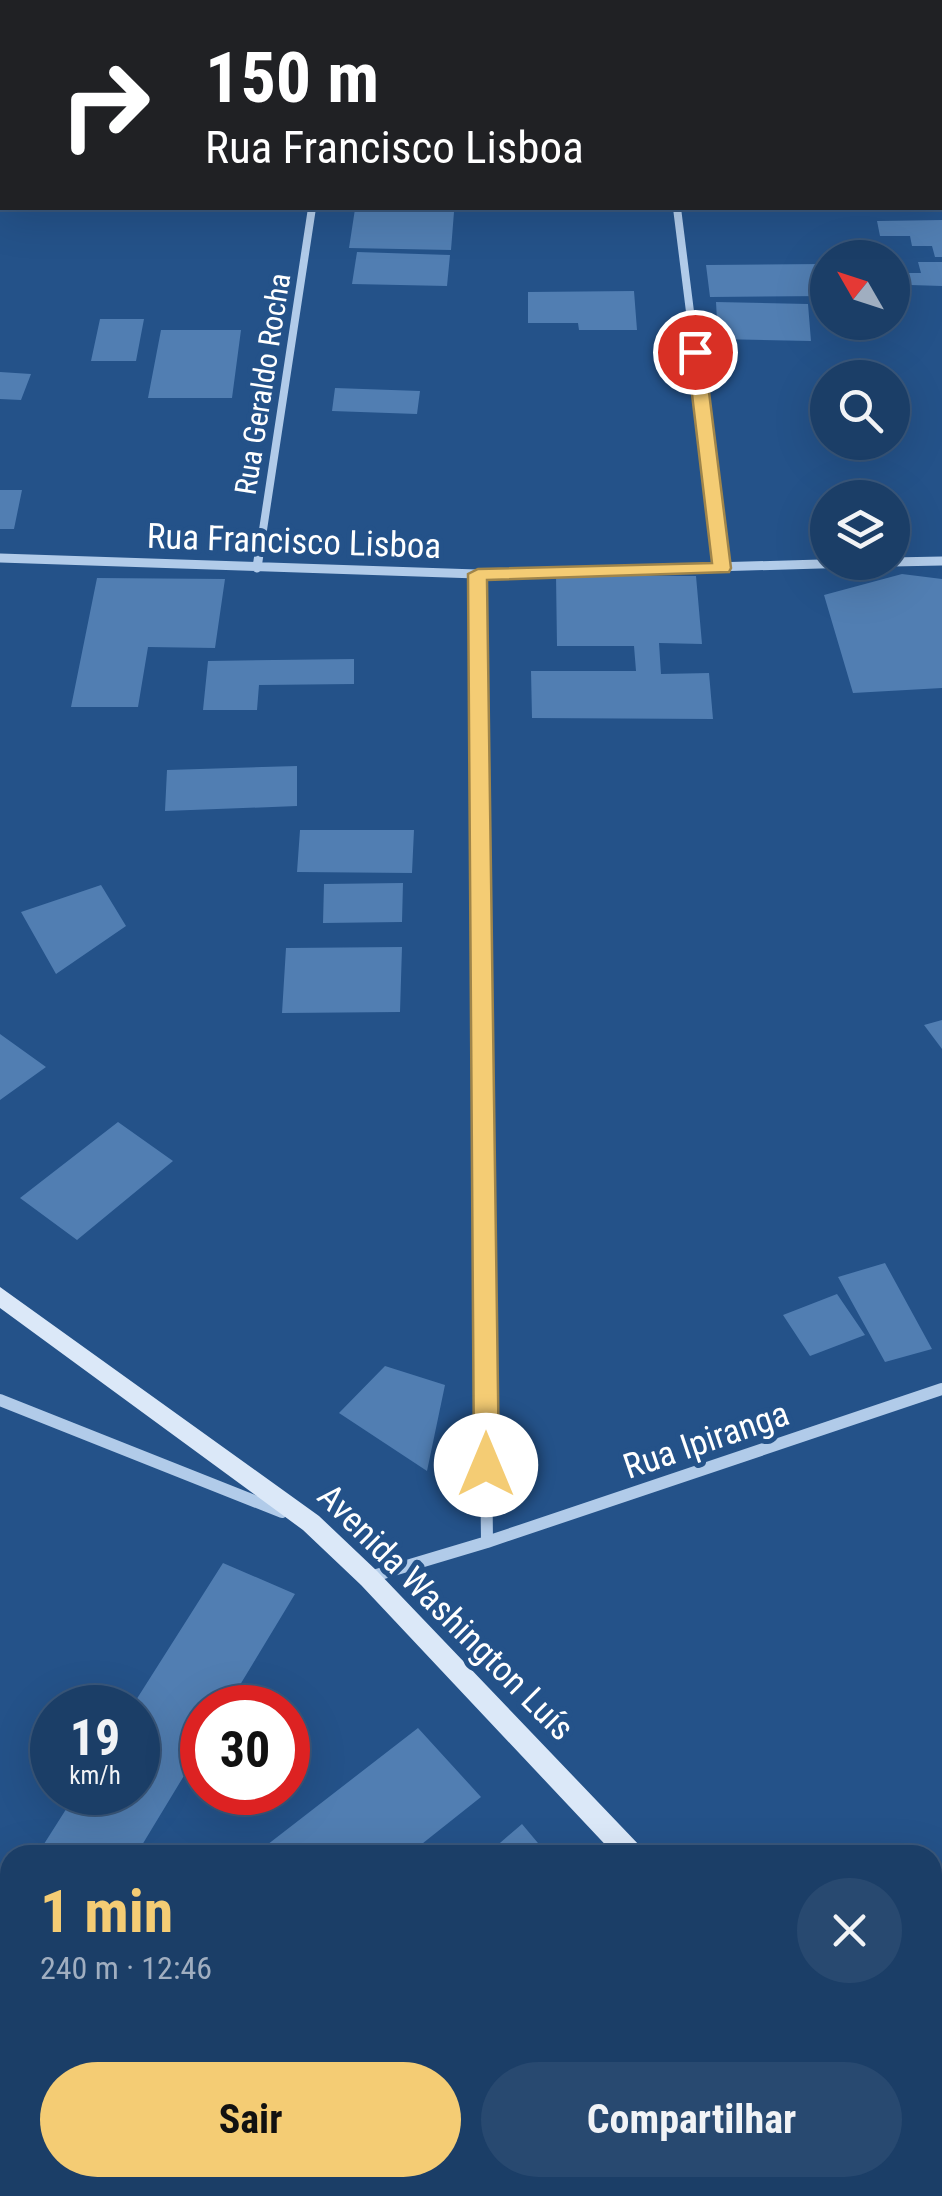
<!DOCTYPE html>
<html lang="pt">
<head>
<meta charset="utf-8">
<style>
	body { margin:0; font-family:"Roboto Condensed",sans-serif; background:#284970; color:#f1f3f6; height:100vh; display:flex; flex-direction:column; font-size:38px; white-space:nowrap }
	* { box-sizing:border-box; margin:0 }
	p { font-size:32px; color:#a0aec0 }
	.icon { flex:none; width:55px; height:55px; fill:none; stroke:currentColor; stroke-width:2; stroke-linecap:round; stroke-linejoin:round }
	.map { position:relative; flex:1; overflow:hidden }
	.side { position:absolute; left:0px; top:1845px; width:942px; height:352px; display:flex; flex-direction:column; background:#1b3e67; border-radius:30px 30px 0 0; box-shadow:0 10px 40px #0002,0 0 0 2px #39577b }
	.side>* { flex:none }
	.guide { position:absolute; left:0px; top:0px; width:942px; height:210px; box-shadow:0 10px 40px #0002,0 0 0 2px #39577b; background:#202124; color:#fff; overflow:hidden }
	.needle { width:65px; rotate:309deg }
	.fabs { position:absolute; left:810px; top:240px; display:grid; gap:20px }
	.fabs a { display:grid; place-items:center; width:100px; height:100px; border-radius:50%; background:#1b3e67; box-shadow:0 10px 40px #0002,0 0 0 2px #39577b; font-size:50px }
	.speed { position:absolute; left:30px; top:1685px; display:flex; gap:20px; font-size:50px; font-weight:700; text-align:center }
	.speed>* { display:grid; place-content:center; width:130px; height:130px; border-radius:50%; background:#1b3e67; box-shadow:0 10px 40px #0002,0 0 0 2px #39577b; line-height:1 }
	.speed small { font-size:25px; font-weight:400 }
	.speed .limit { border:15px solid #d22; background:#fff; color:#111 }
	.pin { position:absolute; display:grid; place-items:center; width:85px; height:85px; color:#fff; margin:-42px; border:5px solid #fff; border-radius:50%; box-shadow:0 2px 10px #0007 }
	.me { position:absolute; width:110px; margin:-55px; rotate:0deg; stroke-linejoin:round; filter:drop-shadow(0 0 8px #0008) }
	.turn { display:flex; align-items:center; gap:35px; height:210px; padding:0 40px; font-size:45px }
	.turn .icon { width:130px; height:130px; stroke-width:2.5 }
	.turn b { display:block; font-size:70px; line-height:85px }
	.round { display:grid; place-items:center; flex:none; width:105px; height:105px; border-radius:52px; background:#284970 }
	.head { display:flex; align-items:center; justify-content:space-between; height:170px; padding:0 40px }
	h1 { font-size:60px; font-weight:700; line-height:75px; color:#f4cc74 }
	.button { display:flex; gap:20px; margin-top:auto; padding:20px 40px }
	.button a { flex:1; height:115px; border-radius:60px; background:#f4cc74; color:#111; font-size:40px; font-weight:700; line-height:115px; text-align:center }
	.button a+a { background:#284970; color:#f1f3f6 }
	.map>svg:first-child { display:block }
</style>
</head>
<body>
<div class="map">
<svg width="942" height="2196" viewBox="0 0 942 2196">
	<rect width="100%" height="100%" fill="#245289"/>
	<path fill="#517eb2" d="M355,209L454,212L451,250L349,248Z
		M942,220V257H935L932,246H912L910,236H880L877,221Z
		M357,252L450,255L447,286L352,284Z
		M918,262H942V286L910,285L907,273H921Z
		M825,264L828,296L710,297L706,265Z
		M634,291L637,330H579L578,323H528V292Z
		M716,302L808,304L811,341L718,339Z
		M100,319H144L136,361H91Z
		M161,330H241L232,398H148Z
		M0,372L31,374L21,400L0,399Z
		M335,388L420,391L417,414L332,411Z
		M0,490H22L14,529H0Z
		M902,574L942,579V688L853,693L824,595Z
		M556,575L696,576L702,644L659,643L661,674L709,673L713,719L532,718L531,671H636L634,646H557Z
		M97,578L225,579L215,648L148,647L138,707H71Z
		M354,659V684L259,685L257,710H203L208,661Z
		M297,766V806L165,811L167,770Z
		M300,830H414L412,873L297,872Z
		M403,883L402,922L323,923L324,884Z
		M101,885L126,926L56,974L21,912Z
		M402,947L400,1012L282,1013L286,948Z
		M942,1020V1049L924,1025Z
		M0,1034L46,1067L0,1100Z
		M118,1122L173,1161L77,1240L20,1198Z
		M885,1263L932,1349L885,1362L838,1277Z
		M837,1294L865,1335L810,1356L783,1315Z
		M385,1366L445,1385L427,1471L339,1413Z
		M223,1563L295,1594L226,1708H202V1746L136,1855H37L77,1792H138V1708H131Z
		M418,1728L481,1797L408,1855H254Z
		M522,1824L548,1855H486Z
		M10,1897V1974L0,1969V1913Z
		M251,2188H428L419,2196H258Z"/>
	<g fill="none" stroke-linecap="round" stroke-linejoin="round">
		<path stroke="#b1cbe9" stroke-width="8" d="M677,208L719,543
			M261,543L312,208"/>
		<path stroke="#b1cbe9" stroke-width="9" d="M719,540L722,568
			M0,558L477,574L886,562
			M892,562L942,561
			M257,568L261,540
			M477,574L484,1257"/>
		<path stroke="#b1cbe9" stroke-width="12" d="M0,1400L282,1512
			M487,1542L942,1389
			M370,1577L487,1542L484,1254"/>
		<path fill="#dbe8f8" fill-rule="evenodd" d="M2,9V25L0,26V10Z
			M0,1287L319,1516L377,1571L641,1847L645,1855H615L361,1585L303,1530L0,1308Z
			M932,2157L942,2161V2195L929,2188H932Z"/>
	</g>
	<path fill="#f4cc74" stroke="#9f854b" stroke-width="2.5" d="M695,347L704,352L731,568L729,572L487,580L499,1465L496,1472L486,1476L477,1472L474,1465L468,574L478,569L712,563L687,352Z"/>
	<g text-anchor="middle" stroke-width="10" stroke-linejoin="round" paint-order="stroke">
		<g font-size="30" fill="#fff" stroke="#245289">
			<text transform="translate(263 384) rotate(-81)" y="10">Rua Geraldo Rocha</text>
		</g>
		<g font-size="35" fill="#fff" stroke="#245289">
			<text transform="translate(294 541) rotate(2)" y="12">Rua Francisco Lisboa</text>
			<text transform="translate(706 1440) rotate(-19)" y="12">Rua Ipiranga</text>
			<text transform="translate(446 1612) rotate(45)" y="12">Avenida Washington Luís</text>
		</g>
	</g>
</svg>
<div class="fabs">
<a><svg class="needle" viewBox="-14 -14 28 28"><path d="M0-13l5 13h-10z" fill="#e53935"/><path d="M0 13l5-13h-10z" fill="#a0aec0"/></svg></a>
<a><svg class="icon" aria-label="search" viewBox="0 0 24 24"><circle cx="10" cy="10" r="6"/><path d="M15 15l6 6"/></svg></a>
<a><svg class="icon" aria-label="layers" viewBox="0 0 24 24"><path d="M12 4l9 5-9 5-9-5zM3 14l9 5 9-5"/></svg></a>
</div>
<div class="speed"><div>19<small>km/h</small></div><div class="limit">30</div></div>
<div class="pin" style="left:695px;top:352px;background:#d93025"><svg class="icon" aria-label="arrive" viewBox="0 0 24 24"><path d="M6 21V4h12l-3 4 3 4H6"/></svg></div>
<svg class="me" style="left:486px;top:1465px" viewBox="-20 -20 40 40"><circle r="19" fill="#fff"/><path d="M0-13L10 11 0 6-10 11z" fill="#f4cc74"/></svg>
<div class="guide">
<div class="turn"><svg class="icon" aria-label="right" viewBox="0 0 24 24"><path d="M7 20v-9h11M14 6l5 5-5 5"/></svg><div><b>150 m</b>Rua Francisco Lisboa</div></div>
</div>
<section class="side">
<div class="head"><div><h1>1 min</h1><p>240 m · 12:46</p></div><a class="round"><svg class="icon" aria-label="close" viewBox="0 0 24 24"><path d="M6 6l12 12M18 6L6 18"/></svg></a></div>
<div class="button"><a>Sair</a><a>Compartilhar</a></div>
</section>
</div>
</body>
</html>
